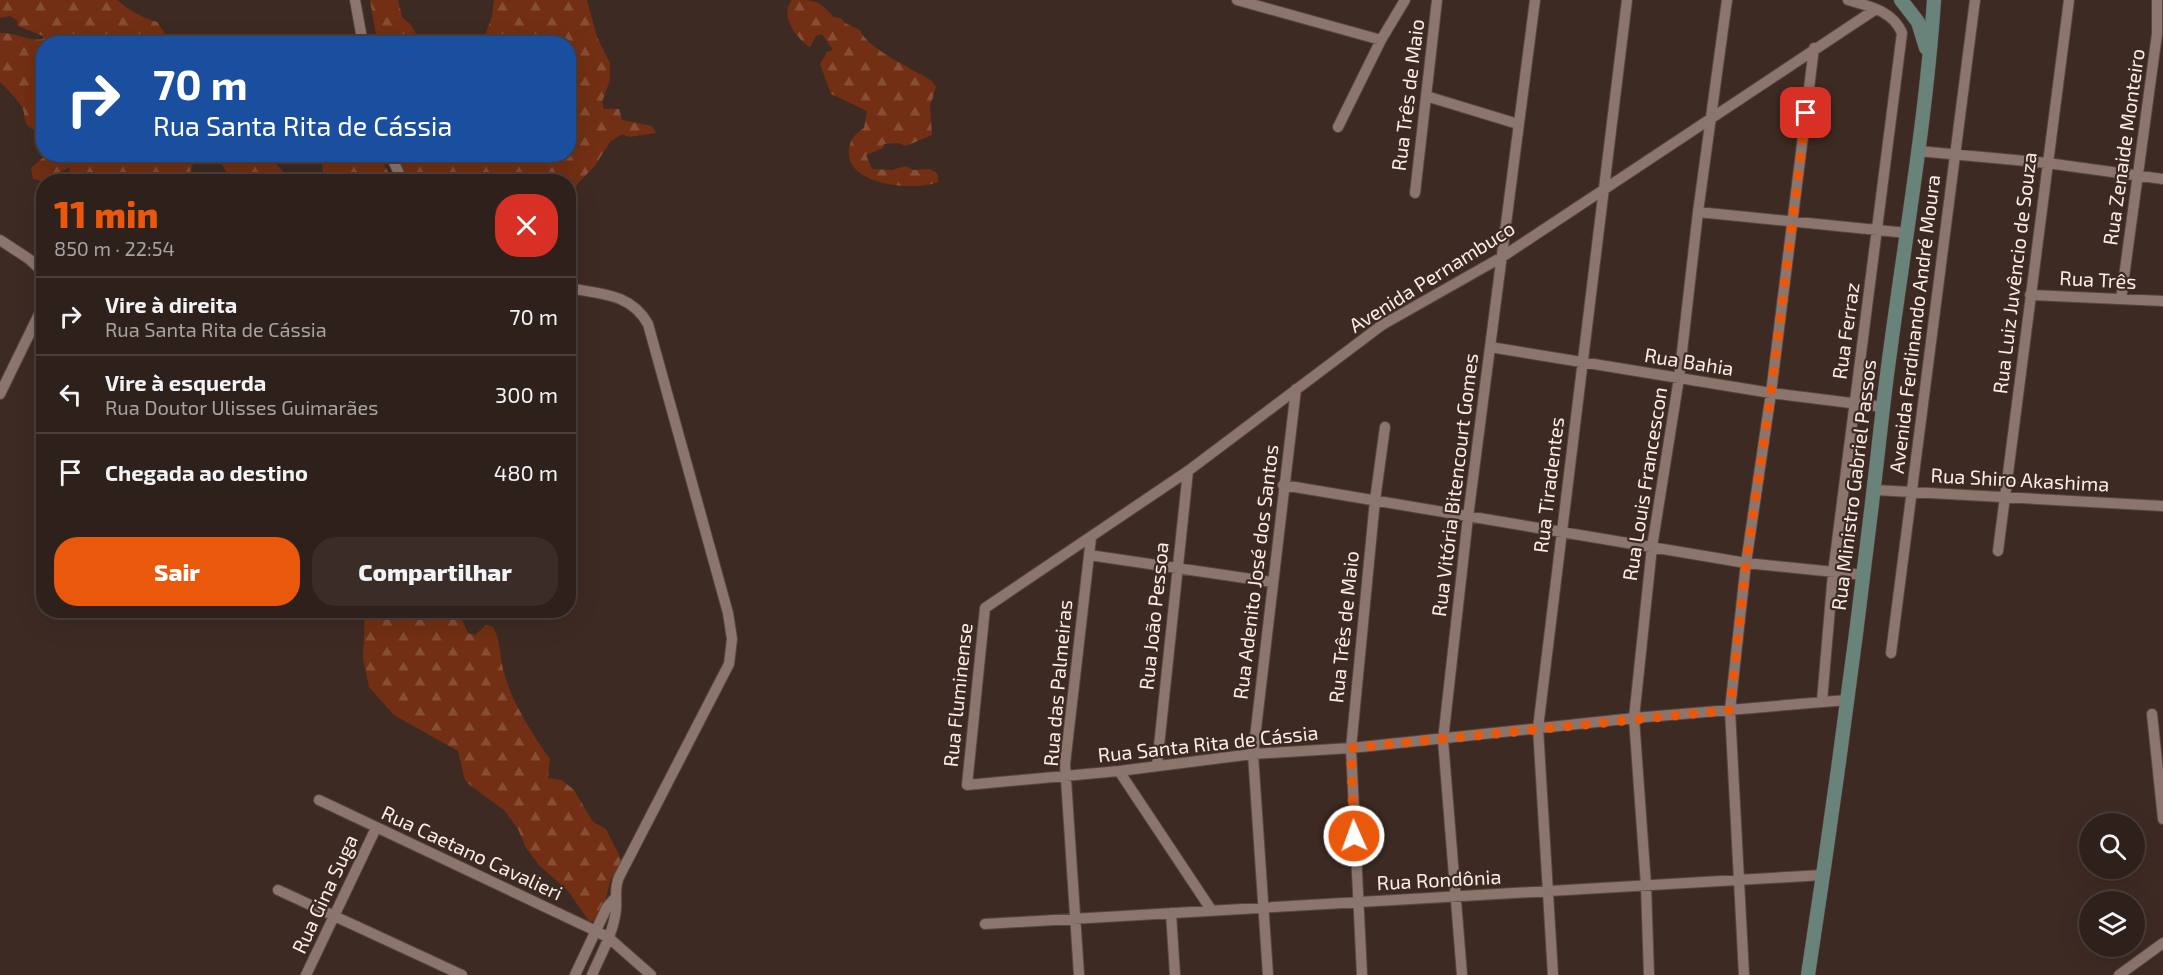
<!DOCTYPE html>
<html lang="pt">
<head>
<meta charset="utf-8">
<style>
	body { margin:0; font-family:"Exo 2",sans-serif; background:#3a2d27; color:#f1f3f6; height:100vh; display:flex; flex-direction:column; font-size:22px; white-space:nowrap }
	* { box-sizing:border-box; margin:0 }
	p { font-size:20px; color:#a7a3a2 }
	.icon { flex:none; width:33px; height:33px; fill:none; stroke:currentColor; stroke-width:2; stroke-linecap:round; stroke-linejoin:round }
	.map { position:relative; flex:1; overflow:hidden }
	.details { position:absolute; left:36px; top:174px; width:540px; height:444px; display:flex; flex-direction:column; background:#2e201a; border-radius:24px; box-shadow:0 6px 24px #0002,0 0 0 2px #493e39 }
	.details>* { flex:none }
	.top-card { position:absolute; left:36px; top:36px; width:540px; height:126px; border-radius:24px; box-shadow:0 6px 24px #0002,0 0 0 2px #493e39; background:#1a4fa0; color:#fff; overflow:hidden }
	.tools { position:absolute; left:2079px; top:813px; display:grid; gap:12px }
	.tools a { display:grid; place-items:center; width:66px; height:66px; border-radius:50%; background:#2e201a; box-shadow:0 6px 24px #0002,0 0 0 2px #493e39; font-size:30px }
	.pin { position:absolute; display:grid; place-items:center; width:51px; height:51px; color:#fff; margin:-26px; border-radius:12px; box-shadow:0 3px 9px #0006 }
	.me { position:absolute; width:66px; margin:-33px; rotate:358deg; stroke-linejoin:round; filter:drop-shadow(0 0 4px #0008) }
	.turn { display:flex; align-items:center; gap:21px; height:126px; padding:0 18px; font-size:27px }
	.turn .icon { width:78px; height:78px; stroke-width:2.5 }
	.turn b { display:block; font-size:42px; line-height:51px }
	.round { display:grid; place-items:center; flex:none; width:63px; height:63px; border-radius:24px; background:#3a2d27 }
	.overview { display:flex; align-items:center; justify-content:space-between; height:102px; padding:0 18px }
	h1 { font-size:36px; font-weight:800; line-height:45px; color:#ea580c }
	.primary-button { display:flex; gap:12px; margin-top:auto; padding:12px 18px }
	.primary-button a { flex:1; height:69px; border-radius:24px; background:#ea580c; color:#fff; font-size:24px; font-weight:800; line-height:69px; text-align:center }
	.primary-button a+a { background:#3a2d27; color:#f1f3f6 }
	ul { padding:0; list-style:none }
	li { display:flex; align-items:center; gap:18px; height:78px; padding:0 18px; border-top:2px solid #493e39 }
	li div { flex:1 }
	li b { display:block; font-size:22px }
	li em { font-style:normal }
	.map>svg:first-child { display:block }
</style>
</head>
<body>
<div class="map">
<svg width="2163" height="975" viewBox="0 0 2163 975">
	<defs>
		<pattern id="forest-firs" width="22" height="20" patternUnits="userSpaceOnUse" patternTransform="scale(1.5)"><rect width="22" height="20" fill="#722f13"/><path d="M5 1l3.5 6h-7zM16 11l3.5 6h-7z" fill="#874d35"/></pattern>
	</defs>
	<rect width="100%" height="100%" fill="#3d2a23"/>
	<path fill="url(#forest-firs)" d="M0,0H117C127,9 143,18 157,22L165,34L166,43L44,44L43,134C15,124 31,117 19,103C14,96 7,89 0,82V33C16,32 28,42 44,39L43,36L18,26L17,20L10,16L0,18Z
		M370,0H398L402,17L411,25L421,43H375L376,35Z
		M494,0H587L597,37L610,63V80L602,102L604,109H619L622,120L652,126L656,133L629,137L622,134L610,142L594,167L577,184L574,194L576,204L569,209L568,182L410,181L396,155L568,154V44L482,43L492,17Z
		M792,0C816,0 818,0 834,17L841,18L845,23L860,30C867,49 914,69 932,81L936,87L930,106L932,135L906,146L898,143L884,144L883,148L866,155L872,169L892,170L905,166L914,170L930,169L938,174V182C915,192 844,185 849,150C850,139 855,134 864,128L867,111L831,94L820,64L827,52L833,50L822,34L816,36L810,47C796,38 779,15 792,0Z
		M46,155H193C194,168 191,174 180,181H67L70,167L43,181L33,179L31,168Z
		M217,155H269L291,181H231Z
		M323,155H379L393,181H325L322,165Z
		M365,611H458L468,633L475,635L486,625L493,627C502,643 499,659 505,676C512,702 534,737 550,759L548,778L562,780L574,790L593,822L606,829L622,861L610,881L602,916L597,922L589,921L568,891L540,866L526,848L518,829L505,811L470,785L465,780L458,751L394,715L369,687L363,659Z"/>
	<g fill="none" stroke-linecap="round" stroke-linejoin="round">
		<g stroke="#574740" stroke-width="12">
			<path id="street" d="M355,0L363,44
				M1237,0L1381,40
				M1426,96L1518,124
				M1338,127L1381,40L1405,0
				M1918,151L2047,163L2163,179
				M390,154L403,182
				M1415,193L1437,0
				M1698,212L1907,233
				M0,240L29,259L44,273
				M568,288C600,294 631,293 648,324L728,613L732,639L729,664L619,877C614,888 617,897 616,909C614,932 601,954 592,975
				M2030,295L2163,301
				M2121,299L2157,34V0
				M1490,347L1771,393L1883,407
				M0,394L44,304
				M1283,485L1746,563L1864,575
				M1875,490L2163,506
				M1998,551L2069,0
				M1089,555L1272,582
				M1891,653L1975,0
				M1847,700L1634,718L1351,748L1253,754L1119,771L967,785L985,608L1188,471L1382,325L1502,257L1876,9
				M1822,701L1833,573L1902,33C1893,11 1869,6 1848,0
				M2152,714L2163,819
				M1157,765L1188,471
				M1119,771L1212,911
				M319,800L596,931L609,938L651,975
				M278,890L462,975
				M1171,913L1175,975
				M985,924L1823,875
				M306,975L376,828
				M575,975L607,907L615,898
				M1079,975L1065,764L1091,538
				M1268,975L1253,754L1296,389
				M1362,975L1351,748L1375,500L1385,427
				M1462,975L1443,740L1468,517L1535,0
				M1553,975L1538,728L1627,0
				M1649,975L1646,885L1634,718L1652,547L1679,378L1698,212L1727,0
				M1744,975L1730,710L1746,563L1771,393L1814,48
				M2119,975L2163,943"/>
		</g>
		<g stroke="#574740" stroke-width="15">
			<path id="secondary" d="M1901,0L1918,22L1926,48
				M1808,975C1837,786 1862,597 1883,407C1899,271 1925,136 1934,0"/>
		</g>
		<use href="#street" stroke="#8c756d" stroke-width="10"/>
		<use href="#secondary" stroke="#69827a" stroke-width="14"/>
	</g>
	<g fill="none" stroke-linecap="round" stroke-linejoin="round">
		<path stroke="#ea580c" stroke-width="10" stroke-dasharray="0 18" d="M1354,836L1351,748L1730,710L1746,563L1771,393L1806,113"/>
	</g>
	<g text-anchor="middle" stroke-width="4.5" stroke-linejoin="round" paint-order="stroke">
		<g font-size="20" fill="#faede8" stroke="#3d2a23">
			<text transform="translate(1408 95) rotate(-83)" y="7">Rua Três de Maio</text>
			<text transform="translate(2124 147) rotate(-82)" y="7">Rua Zenaide Monteiro</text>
			<text transform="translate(2015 273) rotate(-83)" y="7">Rua Luiz Juvêncio de Souza</text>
			<text transform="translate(1432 277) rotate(-32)" y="7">Avenida Pernambuco</text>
			<text transform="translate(2098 280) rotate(3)" y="7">Rua Três</text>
			<text transform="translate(1915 324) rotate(-83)" y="7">Avenida Ferdinando André Moura</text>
			<text transform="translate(1846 331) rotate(-82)" y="7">Rua Ferraz</text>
			<text transform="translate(1689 362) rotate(9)" y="7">Rua Bahia</text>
			<text transform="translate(2020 480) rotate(3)" y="7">Rua Shiro Akashima</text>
			<text transform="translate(1645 484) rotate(-81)" y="7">Rua Louis Francescon</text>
			<text transform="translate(1455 485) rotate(-83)" y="7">Rua Vitória Bitencourt Gomes</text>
			<text transform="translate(1549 485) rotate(-83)" y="7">Rua Tiradentes</text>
			<text transform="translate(1854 485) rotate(-83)" y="7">Rua Ministro Gabriel Passos</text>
			<text transform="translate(1256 572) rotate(-83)" y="7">Rua Adenito José dos Santos</text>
			<text transform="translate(1154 616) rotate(-84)" y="7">Rua João Pessoa</text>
			<text transform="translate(1344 627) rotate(-84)" y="7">Rua Três de Maio</text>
			<text transform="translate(1058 683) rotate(-85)" y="7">Rua das Palmeiras</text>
			<text transform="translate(958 695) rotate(-84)" y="7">Rua Fluminense</text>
			<text transform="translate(1208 744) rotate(-6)" y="7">Rua Santa Rita de Cássia</text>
			<text transform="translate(472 853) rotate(25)" y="7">Rua Caetano Cavalieri</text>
			<text transform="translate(1439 880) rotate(-3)" y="7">Rua Rondônia</text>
			<text transform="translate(325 894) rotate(-65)" y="7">Rua Gina Suga</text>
		</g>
	</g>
</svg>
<div class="tools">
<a><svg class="icon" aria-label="search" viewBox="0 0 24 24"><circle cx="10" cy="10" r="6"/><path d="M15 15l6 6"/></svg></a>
<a><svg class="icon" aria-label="layers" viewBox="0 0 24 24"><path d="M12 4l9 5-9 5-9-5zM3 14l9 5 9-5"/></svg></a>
</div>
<div class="pin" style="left:1806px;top:113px;background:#d93025"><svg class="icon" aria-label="arrive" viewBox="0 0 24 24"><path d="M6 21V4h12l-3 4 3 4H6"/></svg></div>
<svg class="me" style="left:1354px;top:836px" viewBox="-20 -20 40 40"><circle r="17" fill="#ea580c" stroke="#fff" stroke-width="3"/><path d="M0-11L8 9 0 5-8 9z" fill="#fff"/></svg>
<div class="top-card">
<div class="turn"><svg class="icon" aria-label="right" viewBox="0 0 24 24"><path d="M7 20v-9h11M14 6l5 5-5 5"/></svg><div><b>70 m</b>Rua Santa Rita de Cássia</div></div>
</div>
<section class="details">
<div class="overview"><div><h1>11 min</h1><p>850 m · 22:54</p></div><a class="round" style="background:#d93025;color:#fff"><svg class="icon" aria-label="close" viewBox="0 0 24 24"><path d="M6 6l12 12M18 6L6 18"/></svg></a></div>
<ul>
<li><svg class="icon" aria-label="right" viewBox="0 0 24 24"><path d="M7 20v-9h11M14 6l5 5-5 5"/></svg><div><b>Vire à direita</b><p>Rua Santa Rita de Cássia</p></div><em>70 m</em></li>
<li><svg class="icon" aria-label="left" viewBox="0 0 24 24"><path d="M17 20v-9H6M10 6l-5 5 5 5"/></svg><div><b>Vire à esquerda</b><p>Rua Doutor Ulisses Guimarães</p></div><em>300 m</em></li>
<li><svg class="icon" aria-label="arrive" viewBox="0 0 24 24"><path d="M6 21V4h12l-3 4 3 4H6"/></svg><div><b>Chegada ao destino</b></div><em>480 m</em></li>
</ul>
<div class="primary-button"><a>Sair</a><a>Compartilhar</a></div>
</section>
</div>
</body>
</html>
